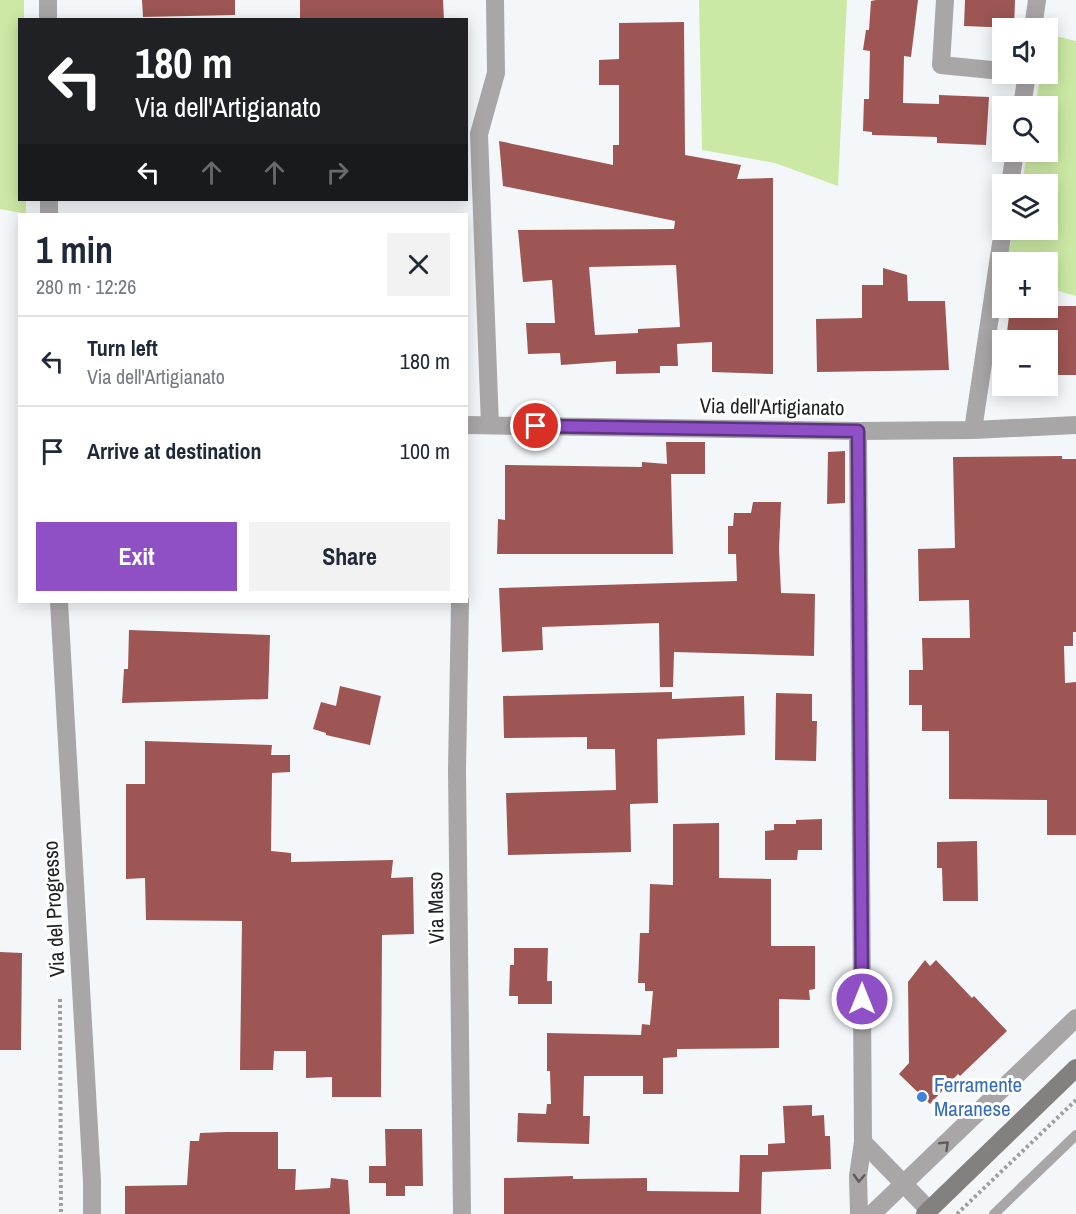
<!DOCTYPE html>
<html lang="en">
<head>
<meta charset="utf-8">
<style>
	body { margin:0; font-family:"Archivo Narrow",sans-serif; background:#f2f2f3; color:#1f2937; height:100vh; display:flex; flex-direction:column; font-size:22px; white-space:nowrap }
	* { box-sizing:border-box; margin:0 }
	p { font-size:20px; color:#747a83 }
	.icon { flex:none; width:33px; height:33px; fill:none; stroke:currentColor; stroke-width:2; stroke-linecap:round; stroke-linejoin:round }
	.map { position:relative; flex:1; overflow:hidden }
	.side { position:absolute; left:18px; top:213px; width:450px; height:390px; display:flex; flex-direction:column; background:#fff; border-radius:0px; box-shadow:0 3px 15px #0003 }
	.side>* { flex:none }
	.guide { position:absolute; left:18px; top:18px; width:450px; height:183px; border-radius:0px; box-shadow:0 3px 15px #0003; background:#202124; color:#fff; overflow:hidden }
	.buttons { position:absolute; left:992px; top:18px; display:grid; gap:12px }
	.buttons a { display:grid; place-items:center; width:66px; height:66px; border-radius:0px; background:#fff; box-shadow:0 3px 15px #0003; font-size:30px }
	.pin { position:absolute; display:grid; place-items:center; width:51px; height:51px; color:#fff; margin:-26px; border:3px solid #fff; border-radius:50%; box-shadow:0 2px 6px #0007 }
	.me { position:absolute; width:66px; margin:-33px; rotate:0deg; stroke-linejoin:round; filter:drop-shadow(0 0 4px #0008) }
	.turn { display:flex; align-items:center; gap:21px; height:126px; padding:0 18px; font-size:27px }
	.turn .icon { width:78px; height:78px; stroke-width:2.5 }
	.turn b { display:block; font-size:42px; line-height:51px }
	.lanes { display:flex; align-items:center; height:57px; padding:0 18px; background:#0003; justify-content:center; gap:30px; direction:ltr }
	.lanes .off { opacity:.35 }
	.round { display:grid; place-items:center; flex:none; width:63px; height:63px; border-radius:0px; background:#f2f2f3 }
	.head { display:flex; align-items:center; justify-content:space-between; height:102px; padding:0 18px }
	h1 { font-size:36px; font-weight:800; line-height:45px }
	.primary-button { display:flex; gap:12px; margin-top:auto; padding:12px 18px }
	.primary-button a { flex:1; height:69px; border-radius:0px; background:#8f50c6; color:#fff; font-size:24px; font-weight:800; line-height:69px; text-align:center }
	.primary-button a+a { background:#f2f2f3; color:#1f2937 }
	ul { padding:0; list-style:none }
	li { display:flex; align-items:center; gap:18px; height:90px; padding:0 18px; border-top:2px solid #e0e1e3 }
	li div { flex:1 }
	li b { display:block; font-size:22px }
	li em { font-style:normal }
	.map>svg:first-child { display:block }
</style>
</head>
<body>
<div class="map">
<svg width="1076" height="1214" viewBox="0 0 1076 1214">
	<rect width="100%" height="100%" fill="#f4f7fa"/>
	<path fill="#cbe9a4" d="M0,0H24V19L20,20V200H26V214L0,209Z
		M699,0H847L838,186L775,163L702,150Z
		M1048,34L1076,41V296L1047,288V262H1007L1013,230H1047V184H1022L1027,152H1047V106H1035L1041,74H1047Z"/>
	<path fill="#9d5653" fill-rule="evenodd" d="M142,0H235V15L143,17Z
		M300,0H443L444,20H300Z
		M876,0H918L911,57L904,56L903,103L939,104V95L989,97L986,145L937,143V137L872,135V132L863,131L864,99H869L870,51L863,50L866,30H869L871,1Z
		M965,0H1015L1014,28L964,26Z
		M684,22L685,155L741,165L737,179L773,178V374L712,372V342L677,344L678,366H660V373L616,374V361L561,365L560,353L528,354L526,323H555L552,280L523,282L518,230L674,229L675,221L503,186L499,141L613,165V145H619V85H599V60L619,59V23ZM676,265L680,327L638,329V333L595,335L589,267Z
		M883,268L907,275L908,301H945L949,370L817,372L816,319L862,318V285H883Z
		M1047,306H1076V375H1047V340H1006L1010,308H1047Z
		M666,442H705V474H671L673,554H497L498,519L505,520V465L642,467V462L667,464Z
		M845,451V503L827,504L828,452Z
		M1062,456V459H1076V632H1073V646H1064L1065,683L1076,682V835H1047V800L949,799V731H922V705H909V670H923L922,638H970L969,600L919,601L918,549L955,548L953,457Z
		M753,502H781L779,549L781,593L815,594L814,656L674,652L673,687H660L659,623L542,627L543,650L502,652L499,588L737,581L736,554H728V526H733L734,513H751Z
		M129,630L270,635L268,699L122,703L124,669H128Z
		M340,686L381,696L370,745L326,735V733L313,729L321,702L336,706Z
		M672,692V699L744,696L745,735L657,739L658,803L630,804L631,852L508,855L506,793L616,790L615,749H587V737L504,738L503,696Z
		M776,693L812,694V721H817L816,761L775,760Z
		M145,741L272,745L271,755H290V772L272,773L271,851L291,853V862L393,860L391,878L413,877L414,934L382,935L381,1097H332V1077L306,1078V1051H274L273,1070H240L242,921L146,920L145,878L126,879V784H145Z
		M822,819V850H798L797,860H765V831L774,830V824H796V820Z
		M719,823V878L771,879V946H815V989L809,990L810,1000L779,999V1048L677,1049V1057L663,1058V1094H643V1076H584L583,1116H590L589,1144L517,1142L518,1113L546,1114L547,1104H551L550,1071H547V1033L641,1035L642,1024L650,1025L653,991H645V983H638L640,933H649L650,884L673,885V824Z
		M977,841L978,901H943L942,868H937V842Z
		M514,948H548L547,981H552V1004H518V996H509L510,965H514Z
		M0,952L22,953L21,1050H0Z
		M925,960L930,966L936,960L972,998L974,996L1007,1031L960,1076L958,1074L930,1104L899,1074L909,1063L908,982Z
		M812,1105V1116L824,1115L825,1136H830L831,1169L762,1172L761,1214H504V1178L573,1176V1179L647,1178V1191L739,1192L740,1155H768V1144L785,1143L783,1106Z
		M385,1129H422L423,1186H405V1196H386V1183H369V1166H386Z
		M227,1132H278V1169H296L295,1190L330,1188L331,1178L348,1180L350,1214H125V1186L187,1185L190,1141H199L200,1133Z"/>
	<g fill="none" stroke-linecap="round" stroke-linejoin="round">
		<path stroke="#9d9fa1" stroke-width="4" stroke-dasharray="3 3" stroke-linecap="butt" d="M60,999L61,1214
			M957,1214L1076,1100"/>
		<path stroke="#a8a6a7" stroke-width="10" d="M994,1214L1076,1135"/>
		<path stroke="#a8a6a7" stroke-width="18" d="M48,0V20
			M945,0L941,65L1002,71
			M1033,28L1037,0
			M1022,106L1027,74
			M1010,184L1015,152
			M49,200V214
			M466,425L858,431L973,430L1076,425
			M490,425L479,134L496,73L495,0
			M973,430L1003,230
			M858,431L863,1142L858,1176L859,1214
			M59,602L92,1181V1214
			M460,602L457,770L462,1214
			M863,1142L929,1210
			M872,1214L1076,1018"/>
		<path stroke="#838080" stroke-width="18" d="M925,1214L1076,1068"/>
	</g>
	<defs><path id="oneway-chevron" d="M-2-3.5L2.5 0L-2 3.5" fill="none" stroke-width="1.6" stroke-linecap="round" stroke-linejoin="round" transform="scale(1.5)"/></defs>
	<g stroke="#5e5d5e">
		<use href="#oneway-chevron" transform="translate(945 1145) rotate(-44)"/>
		<use href="#oneway-chevron" transform="translate(859 1178) rotate(93)"/>
	</g>
	<g fill="none" stroke-linecap="round" stroke-linejoin="round">
		<g stroke="#5d3481" stroke-width="15">
			<path id="route" d="M536,426L858,431L862,999"/>
		</g>
		<use href="#route" stroke="#8f50c6" stroke-width="10"/>
	</g>
	<circle fill="#3f7fe0" stroke="#fff" stroke-width="2" cx="922" cy="1097" r="6"/>
	<g text-anchor="middle" stroke-width="6" stroke-linejoin="round" paint-order="stroke">
		<g font-size="21" fill="#212223" stroke="#fff">
			<text transform="translate(772 407) rotate(1)" y="7">Via dell'Artigianato</text>
			<text transform="translate(436 908) rotate(-91)" y="7">Via Maso</text>
			<text transform="translate(54 909) rotate(-93)" y="7">Via del Progresso</text>
		</g>
		<g font-size="21" fill="#366cbe" stroke="#fff" text-anchor="start">
			<text x="934" y="1092">Ferramente<tspan x="934" dy="24">Maranese</tspan></text>
		</g>
	</g>
</svg>
<div class="buttons">
<a><svg class="icon" aria-label="sound" viewBox="0 0 24 24"><path d="M4 9h4l5-4v14l-5-4H4zM17 9q2 3 0 6"/></svg></a>
<a><svg class="icon" aria-label="search" viewBox="0 0 24 24"><circle cx="10" cy="10" r="6"/><path d="M15 15l6 6"/></svg></a>
<a><svg class="icon" aria-label="layers" viewBox="0 0 24 24"><path d="M12 4l9 5-9 5-9-5zM3 14l9 5 9-5"/></svg></a>
<a>+</a>
<a>−</a>
</div>
<div class="pin" style="left:536px;top:426px;background:#d93025"><svg class="icon" aria-label="arrive" viewBox="0 0 24 24"><path d="M6 21V4h12l-3 4 3 4H6"/></svg></div>
<svg class="me" style="left:862px;top:999px" viewBox="-20 -20 40 40"><circle r="17" fill="#8f50c6" stroke="#fff" stroke-width="3"/><path d="M0-11L8 9 0 5-8 9z" fill="#fff"/></svg>
<div class="guide">
<div class="turn"><svg class="icon" aria-label="left" viewBox="0 0 24 24"><path d="M17 20v-9H6M10 6l-5 5 5 5"/></svg><div><b>180 m</b>Via dell'Artigianato</div></div>
<div class="lanes"><svg class="icon" aria-label="left" viewBox="0 0 24 24"><path d="M17 20v-9H6M10 6l-5 5 5 5"/></svg><svg class="icon off" aria-label="ahead" viewBox="0 0 24 24"><path d="M12 20V5M6 11l6-6 6 6"/></svg><svg class="icon off" aria-label="ahead" viewBox="0 0 24 24"><path d="M12 20V5M6 11l6-6 6 6"/></svg><svg class="icon off" aria-label="right" viewBox="0 0 24 24"><path d="M7 20v-9h11M14 6l5 5-5 5"/></svg></div>
</div>
<section class="side">
<div class="head"><div><h1>1 min</h1><p>280 m · 12:26</p></div><a class="round"><svg class="icon" aria-label="close" viewBox="0 0 24 24"><path d="M6 6l12 12M18 6L6 18"/></svg></a></div>
<ul>
<li><svg class="icon" aria-label="left" viewBox="0 0 24 24"><path d="M17 20v-9H6M10 6l-5 5 5 5"/></svg><div><b>Turn left</b><p>Via dell'Artigianato</p></div><em>180 m</em></li>
<li><svg class="icon" aria-label="arrive" viewBox="0 0 24 24"><path d="M6 21V4h12l-3 4 3 4H6"/></svg><div><b>Arrive at destination</b></div><em>100 m</em></li>
</ul>
<div class="primary-button"><a>Exit</a><a>Share</a></div>
</section>
</div>
</body>
</html>
